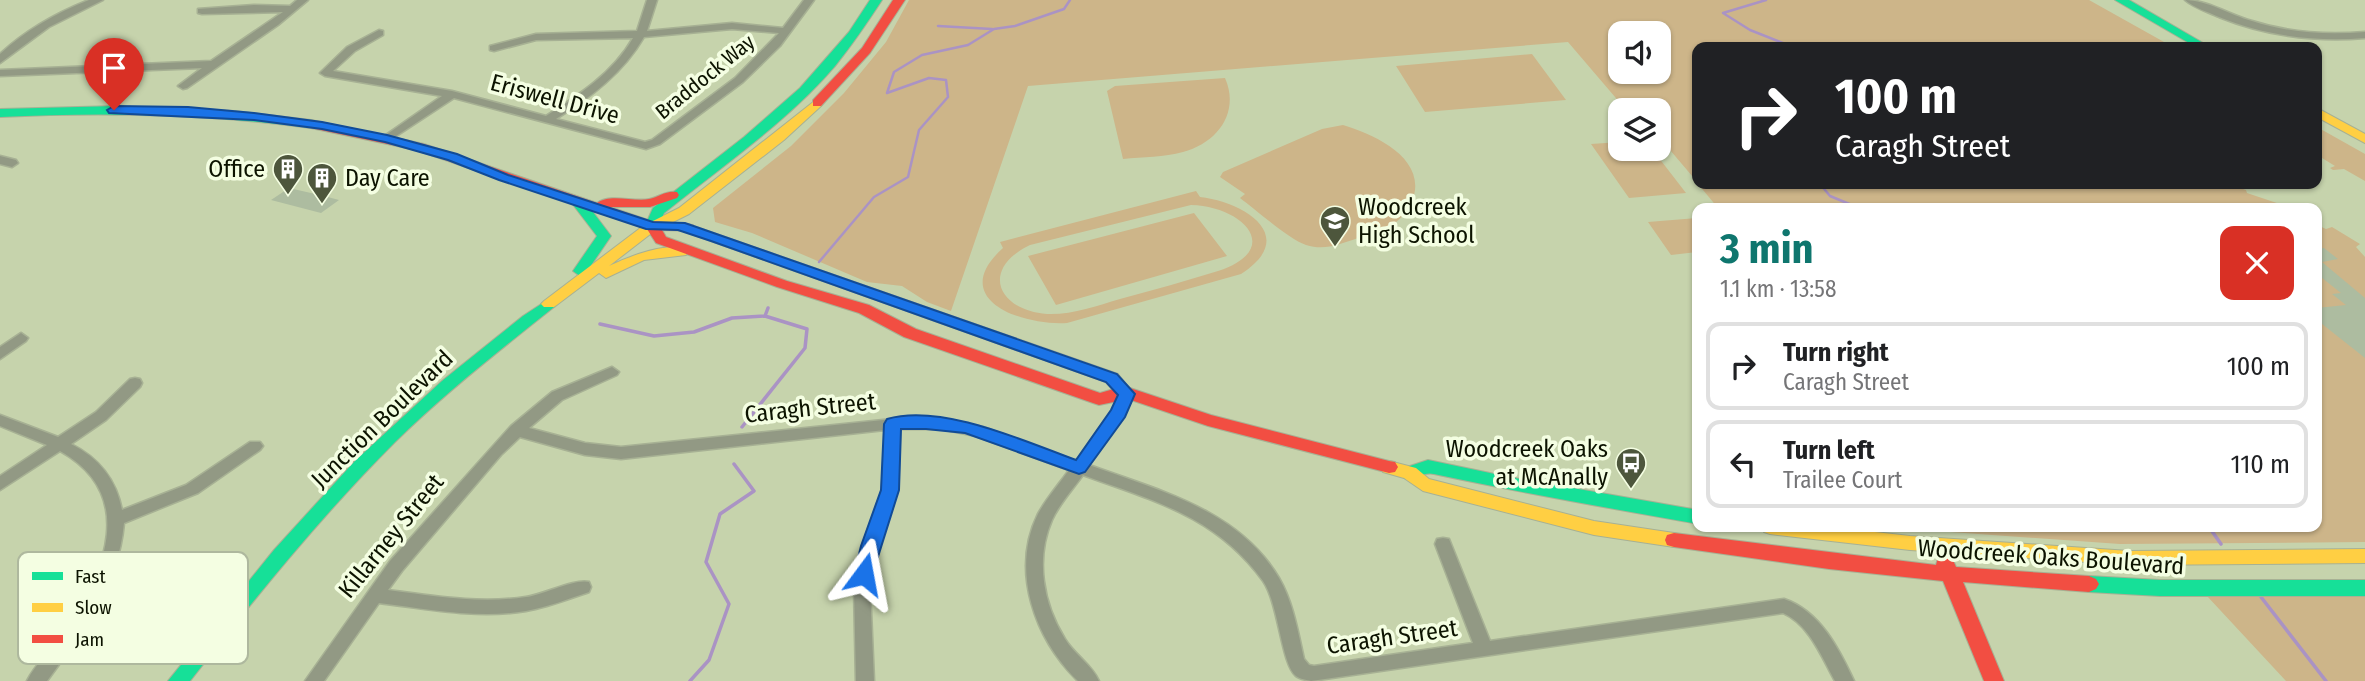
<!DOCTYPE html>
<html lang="en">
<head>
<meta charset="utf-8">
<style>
	body { margin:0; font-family:"Fira Sans Condensed",sans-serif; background:#f2f2f2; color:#202124; height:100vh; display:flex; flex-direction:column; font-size:26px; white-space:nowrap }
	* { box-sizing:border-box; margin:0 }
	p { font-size:23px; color:#757577 }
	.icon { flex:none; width:38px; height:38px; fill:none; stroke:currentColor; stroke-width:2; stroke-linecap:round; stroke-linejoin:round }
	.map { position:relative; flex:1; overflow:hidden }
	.panel { position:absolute; left:1692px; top:203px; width:630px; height:329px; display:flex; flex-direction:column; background:#fff; border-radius:14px; box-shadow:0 2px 5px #0004 }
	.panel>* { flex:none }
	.hud { position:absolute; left:1692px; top:42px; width:630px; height:147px; border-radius:14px; box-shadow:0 2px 5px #0004; background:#202124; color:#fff; overflow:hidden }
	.fabs { position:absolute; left:1608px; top:21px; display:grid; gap:14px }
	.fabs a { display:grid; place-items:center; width:63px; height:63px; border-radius:14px; background:#fff; box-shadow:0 2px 5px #0004; font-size:35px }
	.pin { position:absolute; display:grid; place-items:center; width:60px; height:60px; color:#fff; margin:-72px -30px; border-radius:50% 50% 50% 0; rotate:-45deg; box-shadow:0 0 7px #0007 }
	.pin .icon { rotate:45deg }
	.me { position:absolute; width:77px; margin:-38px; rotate:13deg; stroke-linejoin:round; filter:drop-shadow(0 0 5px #0008) }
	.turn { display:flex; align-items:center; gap:24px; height:147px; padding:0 28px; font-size:32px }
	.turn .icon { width:91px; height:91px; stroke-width:2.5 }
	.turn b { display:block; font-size:49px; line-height:60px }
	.round { display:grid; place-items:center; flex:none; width:74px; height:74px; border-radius:14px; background:#f2f2f2 }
	.headline { display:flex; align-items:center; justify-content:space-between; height:119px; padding:0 28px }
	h1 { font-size:42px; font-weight:700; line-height:52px; color:#0f766e }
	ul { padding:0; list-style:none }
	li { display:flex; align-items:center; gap:21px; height:88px; margin:0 14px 10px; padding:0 14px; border:4px solid #e0e0e0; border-radius:14px }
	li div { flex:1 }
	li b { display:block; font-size:26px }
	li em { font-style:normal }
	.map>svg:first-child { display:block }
</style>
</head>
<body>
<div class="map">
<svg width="2365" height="681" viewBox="0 0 2365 681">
	<rect width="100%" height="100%" fill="#c6d3ac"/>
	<path fill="#cdb589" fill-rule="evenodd" d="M909,0H2089L2173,47H1698V183L1659,137V110H1622L1618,105L1621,104L1568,42L1028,86L951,311L927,302L902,286L867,282L752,233L715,222L713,208L791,146L844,93L886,42ZM1620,33H1659V72H1620Z
		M1532,54L1566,100L1425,112L1396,66Z
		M1225,78C1240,112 1218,143 1183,152C1164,157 1143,157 1123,159L1107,91L1115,86Z
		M1343,125C1376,135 1431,160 1411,204C1407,212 1397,223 1389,227C1380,232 1368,234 1358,238C1340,244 1325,251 1306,245C1290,240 1256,210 1240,198L1245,194L1220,177L1223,172L1322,129Z
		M2317,127L2365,154V181L2344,169L2333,170L2330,168L2335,166L2322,158H2317Z
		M1620,142V149H1652L1686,193L1629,198L1591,144Z
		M1698,184H2237V187L2246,190L2247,193L2292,208H1718Z
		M1196,191L1200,197C1244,202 1300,236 1241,274L1067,323C1022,326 946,299 1003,248L1000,242ZM1191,205C1242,206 1285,249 1218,271C1186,281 1153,290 1120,299C1096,306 1072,315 1047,314C997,310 980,269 1030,245Z
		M1194,213L1227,256L1056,305L1028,256Z
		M1697,218V252L1671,255L1648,222Z
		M2317,225L2326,229L2332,227L2360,244L2356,247L2365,257V542L2120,544L1881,527H2317Z
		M2365,595V681H2286L2207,596Z"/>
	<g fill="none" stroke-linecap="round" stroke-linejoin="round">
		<path stroke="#aa93c4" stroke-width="2.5" d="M1766,0L1723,13L1750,30L1793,47
			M938,26L992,29
			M1820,184L1830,196L1859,208
			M819,262L874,197L908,177L919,130L948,97L946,80L929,78L887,93L894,72L922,55L968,45L994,29L1015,26L1064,9L1070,0"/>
		<path stroke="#aa93c4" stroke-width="3.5" d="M600,324L654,336L694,332L732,318L765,316
			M742,427L805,348L807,329L765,316L768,308
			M2209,527L2221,544
			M2261,597L2326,681
			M690,681L709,660L729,604L706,562L720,514L754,491L734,464"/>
	</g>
	<path fill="#adbca0" d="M289,188L324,196L339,200L321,213L271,200Z
		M2324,248L2338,259L2322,262L2365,298V358L2317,320V308L2346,305L2332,294L2341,293L2317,274V249Z"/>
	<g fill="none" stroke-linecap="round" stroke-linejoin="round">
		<g stroke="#a7b194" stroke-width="3">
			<path id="street" d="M89,0H103L49,27L0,63V54C26,30 56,13 89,0Z
				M297,0H308L278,25L187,88L183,89L178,86L202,68L0,76V70L211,61L283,12L202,14L198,13V9L254,5L290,6Z
				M647,0H657L647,31L732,23L783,28L804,0H814L780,46L743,82L660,144L646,149L454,98L387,142L381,139L383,137L442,96L325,76L320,73L347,47L379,30L383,31V35L355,51L333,71L452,91L546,116C579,95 613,73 633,38L536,40L494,51L490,50V46L536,34L637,31ZM732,29L779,33L735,78L652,140L645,142L556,119C591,97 623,73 644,37Z
				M2185,0C2207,0 2230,15 2252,21C2289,33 2327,35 2365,32V38C2315,42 2266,36 2219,17C2208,12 2194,8 2185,0Z
				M0,156L16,160L18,163L12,167L0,164Z
				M21,333L28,338L26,341L0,359V347Z
				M612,367L619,372L617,375L562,400L529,428L585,443L621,447L893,419H941L983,427L1076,461L1112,410L1121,390H1131L1133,394L1124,416L1089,465C1158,490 1239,510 1279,578C1293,602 1298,632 1304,659L1309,665L1314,666L1473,643L1435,544L1437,539L1443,538L1449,539L1451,544L1490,641L1784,599C1820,611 1839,649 1854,681H1835C1822,658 1810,625 1783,613L1311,681C1307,680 1300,679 1296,676C1281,664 1279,604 1263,581C1216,516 1154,501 1083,475C1073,489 1059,504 1052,520C1035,559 1043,604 1065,639C1074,654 1092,665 1099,681H1078C1035,639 1010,571 1038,514C1046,499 1059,484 1069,470L976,436L941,429H900L898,490L878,546L870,588L874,681H856L854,588L862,546L882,490L885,430L621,459L585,455L520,437L501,455L402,571L388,590C434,596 479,604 526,597C542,595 576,578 589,582L591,587L589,592C568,599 548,607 526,611C477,619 428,609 379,603L324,681H305L390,561L511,426L552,392Z
				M135,378L140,379L142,383L140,387L106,420L71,444C99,458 116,479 122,510L186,485L250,442H260L263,446L260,450L198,493L124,523C121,555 111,581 96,611L146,606L152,608L155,613L152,618L87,626L47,681H27C36,662 55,647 66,629C106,571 137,494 60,451L0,490V476L47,445L0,426V415L58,437L96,412L130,379Z"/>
		</g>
		<g stroke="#a7b194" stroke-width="2">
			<path id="fast" d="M870,0H882C867,23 852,45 835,66C786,123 722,166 664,213L657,229H647L645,226L653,208L744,137L800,88L849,32Z
				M2115,0H2129L2210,47H2196Z
				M117,106L234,111L311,120L317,124L311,128C207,114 104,112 0,117V109Z
				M578,198L583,199L611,236L585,274L580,276L573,271L597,236L571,202Z
				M549,299L554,301L557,304L554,307C500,350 445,393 395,442C321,516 255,598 190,681H168L274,550L355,461L442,381L523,316Z
				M1428,460L1509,477L1698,510V524C1609,508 1522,493 1434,474C1423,471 1415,481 1404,478L1401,473L1404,468Z
				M2089,576L2160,580H2365V596H2160L2089,592L2082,589L2079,584L2082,579Z"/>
		</g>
		<g stroke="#a7b194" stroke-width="2">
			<path id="slow" d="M817,99L823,103L821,106L784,140L689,214L653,232L609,266C626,258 673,238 688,252L686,255L644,260L606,278L599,273L554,307H544L541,304L544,301L643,226L679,208Z
				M2317,108L2365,134V143L2317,117Z
				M688,224L1118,374L1132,392L1124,398L1118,396L1106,382L683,231L681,228L683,225Z
				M1389,461L1416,468L1429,479L1594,521L1674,533L1681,535L1683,540L1681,545L1674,547L1594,535L1423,491L1404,478L1383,472L1380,467L1383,462Z
				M1761,527H1831L1910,536L2129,551L2365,549V563L2129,565L1910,550L1770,534L1764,532Z"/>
		</g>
		<g stroke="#a7b194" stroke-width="2">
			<path id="jam" d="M893,0H905L870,53L821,106H813V100L862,48Z
				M311,120L424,144L597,203C610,193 633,202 649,199C659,197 666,190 677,192L679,195L677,198L650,207H610L651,221L693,225L695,228L693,231L662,230L666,237L787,281L869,305L916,329L1100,393L1124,386L1211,415L1389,461L1395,462L1398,467L1395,472L1389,473L1208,426L1128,399L1099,405L1093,403L904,337L859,313L777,287L656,243L647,229L416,150L306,127L305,124Z
				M1674,533L1936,565L1938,558L1945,556L1952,558L1956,567L2089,576L2096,579L2099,584L2096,589L2089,592L1963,582L2004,681H1984L1943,581L1829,569L1674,547L1667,545L1665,540L1667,535Z"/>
		</g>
		<use href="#street" fill="#929984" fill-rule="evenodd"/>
		<use href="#fast" fill="#16e098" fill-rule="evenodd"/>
		<use href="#slow" fill="#ffcf43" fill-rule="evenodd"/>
		<use href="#jam" fill="#f24e42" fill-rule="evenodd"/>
	</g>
	<path fill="#1a73e8" stroke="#114b97" stroke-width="2" d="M114,106L188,107L254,113L322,122L387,135L457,154L508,175L653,222L685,223L1117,374L1135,394L1125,417L1085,472L1079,474L965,433L926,429H901L899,490L871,579L864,582L857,579L854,574L861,546L881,490L884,424L887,419C941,403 1024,441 1076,460L1111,410L1118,395L1106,382L711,241L678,230L646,229L499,180L448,160L385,142L322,129L254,120L109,113L107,110Z"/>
	<defs>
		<g id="building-pin" transform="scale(1.575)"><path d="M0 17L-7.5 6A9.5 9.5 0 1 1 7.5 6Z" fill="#4d563c" stroke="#f4fee2"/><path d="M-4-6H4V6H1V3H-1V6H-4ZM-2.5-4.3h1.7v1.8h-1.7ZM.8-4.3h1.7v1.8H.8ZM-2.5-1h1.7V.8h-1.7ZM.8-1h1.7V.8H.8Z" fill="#fff"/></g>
		<g id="school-pin" transform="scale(1.575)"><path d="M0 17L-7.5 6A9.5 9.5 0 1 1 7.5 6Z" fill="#4d563c" stroke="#f4fee2"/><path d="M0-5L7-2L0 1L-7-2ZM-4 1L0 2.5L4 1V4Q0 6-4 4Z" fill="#fff"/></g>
		<g id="bus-pin" transform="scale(1.575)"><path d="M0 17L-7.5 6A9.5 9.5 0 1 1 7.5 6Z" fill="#4d563c" stroke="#f4fee2"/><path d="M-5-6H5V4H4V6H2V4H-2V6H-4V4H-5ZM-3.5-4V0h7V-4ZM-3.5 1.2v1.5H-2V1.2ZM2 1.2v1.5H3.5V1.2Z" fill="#fff"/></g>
	</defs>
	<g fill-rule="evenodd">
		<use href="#building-pin" x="288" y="169"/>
		<use href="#building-pin" x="322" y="178"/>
		<use href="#school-pin" x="1335" y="221"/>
		<use href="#bus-pin" x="1631" y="463"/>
	</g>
	<g text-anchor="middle" stroke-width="7" stroke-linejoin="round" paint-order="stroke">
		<g font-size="21" fill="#0c1300" stroke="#f4fee2">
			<text transform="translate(705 77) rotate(-39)" y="7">Braddock Way</text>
		</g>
		<g font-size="24" fill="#0c1300" stroke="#f4fee2">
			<text transform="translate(555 99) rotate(15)" y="8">Eriswell Drive</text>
			<text transform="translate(810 408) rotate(-6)" y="8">Caragh Street</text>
			<text transform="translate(382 419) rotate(-44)" y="8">Junction Boulevard</text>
			<text transform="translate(391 536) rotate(-51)" y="8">Killarney Street</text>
			<text transform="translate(2051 557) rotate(4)" y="8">Woodcreek Oaks Boulevard</text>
			<text transform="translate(1392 637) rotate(-8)" y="8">Caragh Street</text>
		</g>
		<g font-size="24" fill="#0c1300" stroke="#f4fee2" text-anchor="end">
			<text x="265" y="177">Office</text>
			<text x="345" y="186" text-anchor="start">Day Care</text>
			<text x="1358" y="215" text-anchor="start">Woodcreek<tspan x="1358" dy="28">High School</tspan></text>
			<text x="1608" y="457">Woodcreek Oaks<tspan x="1608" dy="28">at McAnally</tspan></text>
		</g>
	</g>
	<rect x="18" y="552" width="230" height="112" rx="10" fill="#f4fee2" stroke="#aeb89e" stroke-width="2"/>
	<rect x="32" y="572" width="31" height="8" fill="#16e098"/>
	<rect x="32" y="603" width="31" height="9" fill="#ffcf43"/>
	<rect x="32" y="635" width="31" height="8" fill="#f24e42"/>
	<g font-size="19" fill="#0c1300">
		<text x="75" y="583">Fast</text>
		<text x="75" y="614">Slow</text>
		<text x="75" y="646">Jam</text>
	</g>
</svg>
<div class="fabs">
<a><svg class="icon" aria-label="sound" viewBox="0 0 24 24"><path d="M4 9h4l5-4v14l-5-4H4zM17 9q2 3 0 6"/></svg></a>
<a><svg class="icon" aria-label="layers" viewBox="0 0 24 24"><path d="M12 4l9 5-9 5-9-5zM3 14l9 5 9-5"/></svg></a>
</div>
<div class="pin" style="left:114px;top:110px;background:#d93025"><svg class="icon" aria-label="arrive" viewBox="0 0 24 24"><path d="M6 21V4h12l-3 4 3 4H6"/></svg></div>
<svg class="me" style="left:864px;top:574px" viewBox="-20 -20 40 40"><path d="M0-17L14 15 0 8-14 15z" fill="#1a73e8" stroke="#fff" stroke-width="4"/></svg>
<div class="hud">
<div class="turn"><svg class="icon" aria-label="right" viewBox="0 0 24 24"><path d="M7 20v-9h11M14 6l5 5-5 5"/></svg><div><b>100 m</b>Caragh Street</div></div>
</div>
<section class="panel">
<div class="headline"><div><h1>3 min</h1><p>1.1 km · 13:58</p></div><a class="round" style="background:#d93025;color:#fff"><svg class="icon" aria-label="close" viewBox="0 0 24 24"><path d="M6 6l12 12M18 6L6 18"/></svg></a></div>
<ul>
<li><svg class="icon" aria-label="right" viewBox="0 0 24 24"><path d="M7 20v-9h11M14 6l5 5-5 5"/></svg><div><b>Turn right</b><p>Caragh Street</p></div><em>100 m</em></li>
<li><svg class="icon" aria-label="left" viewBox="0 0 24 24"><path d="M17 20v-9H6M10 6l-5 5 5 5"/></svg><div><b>Turn left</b><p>Trailee Court</p></div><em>110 m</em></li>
</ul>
</section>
</div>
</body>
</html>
